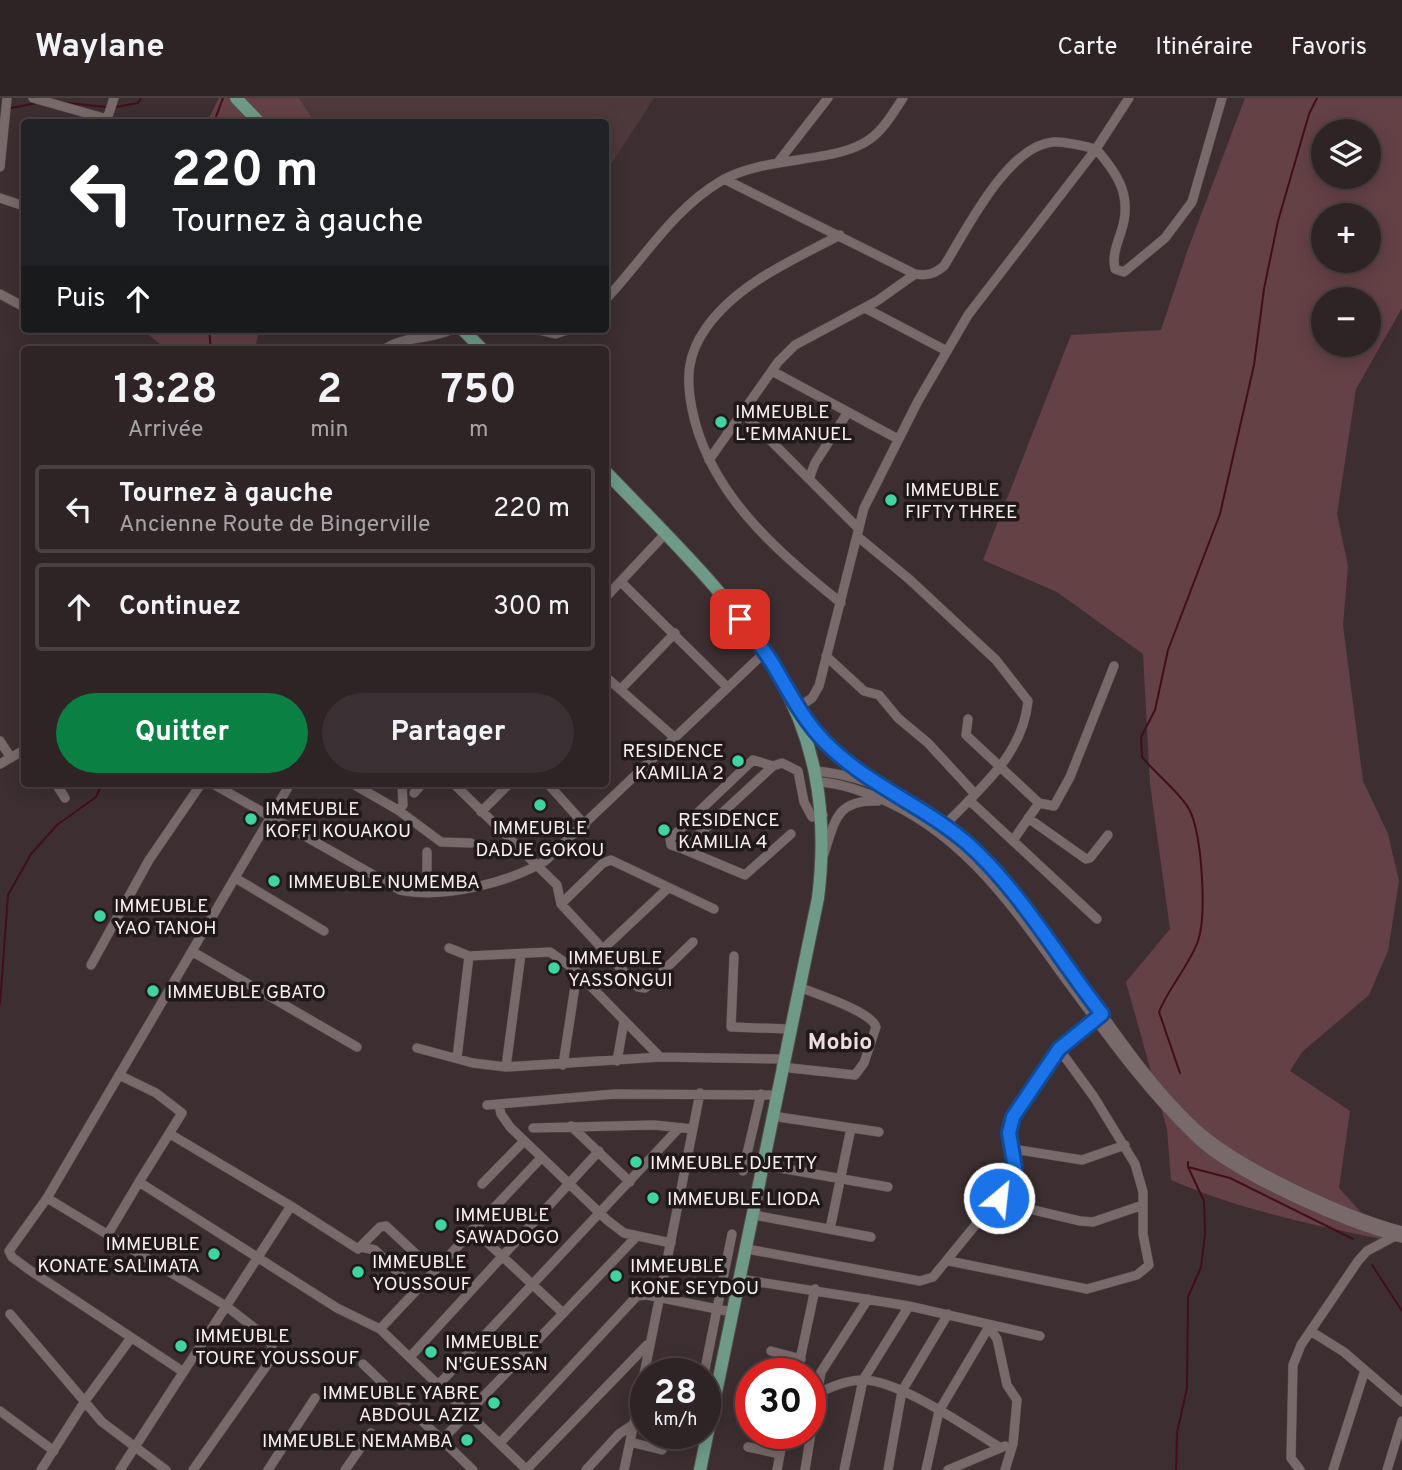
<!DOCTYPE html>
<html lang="fr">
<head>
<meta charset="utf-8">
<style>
	body { margin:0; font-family:Overpass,sans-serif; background:#3a2f32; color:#f1f3f6; height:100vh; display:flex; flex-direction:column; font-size:26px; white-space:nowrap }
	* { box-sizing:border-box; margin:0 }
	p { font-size:23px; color:#a7a4a7 }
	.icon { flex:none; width:38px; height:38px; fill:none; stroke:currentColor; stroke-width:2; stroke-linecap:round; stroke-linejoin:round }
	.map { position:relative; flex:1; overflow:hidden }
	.sheet { position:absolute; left:21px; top:248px; width:588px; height:441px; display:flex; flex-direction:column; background:#2e2325; border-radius:7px; box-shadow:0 4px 18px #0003,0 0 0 2px #494042 }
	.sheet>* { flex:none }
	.hud { position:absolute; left:21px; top:21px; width:588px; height:214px; border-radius:7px; box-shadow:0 4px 18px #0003,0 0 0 2px #494042; background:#202124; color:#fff; overflow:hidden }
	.tools { position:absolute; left:1311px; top:21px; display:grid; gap:14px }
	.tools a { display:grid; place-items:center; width:70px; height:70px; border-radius:50%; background:#2e2325; box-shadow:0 4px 18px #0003,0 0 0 2px #494042; font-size:35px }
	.speed { position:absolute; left:630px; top:1260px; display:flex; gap:14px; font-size:35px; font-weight:700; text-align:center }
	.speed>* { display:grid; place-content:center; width:91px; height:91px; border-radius:50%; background:#2e2325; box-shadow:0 4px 18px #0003,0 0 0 2px #494042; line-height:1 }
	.speed small { font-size:18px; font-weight:400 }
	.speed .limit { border:10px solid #d22; background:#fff; color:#111 }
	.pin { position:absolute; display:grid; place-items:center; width:60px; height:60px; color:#fff; margin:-30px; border-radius:14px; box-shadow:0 4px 10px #0006 }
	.me { position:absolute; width:77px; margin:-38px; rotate:28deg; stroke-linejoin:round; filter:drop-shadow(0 0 5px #0008) }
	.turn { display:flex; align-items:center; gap:24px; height:147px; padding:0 35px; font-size:32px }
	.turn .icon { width:91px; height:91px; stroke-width:2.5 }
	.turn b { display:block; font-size:49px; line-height:60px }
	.then { display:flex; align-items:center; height:66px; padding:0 35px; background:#0003; gap:14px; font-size:26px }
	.eta { display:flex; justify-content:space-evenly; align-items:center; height:119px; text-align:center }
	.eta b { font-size:42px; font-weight:700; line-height:49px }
	.cta { display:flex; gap:14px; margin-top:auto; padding:14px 35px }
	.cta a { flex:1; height:80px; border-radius:42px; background:#0b8043; color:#fff; font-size:28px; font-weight:700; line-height:80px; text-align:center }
	.cta a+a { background:#3a2f32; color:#f1f3f6 }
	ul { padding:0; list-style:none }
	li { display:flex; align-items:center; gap:21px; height:88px; margin:0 14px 10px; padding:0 21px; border:4px solid #494042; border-radius:7px }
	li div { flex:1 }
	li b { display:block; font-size:26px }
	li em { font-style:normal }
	header { display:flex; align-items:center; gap:42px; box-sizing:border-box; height:98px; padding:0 35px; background:#2e2325; border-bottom:2px solid #494042 }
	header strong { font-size:33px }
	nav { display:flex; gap:38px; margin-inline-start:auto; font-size:24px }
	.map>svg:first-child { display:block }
</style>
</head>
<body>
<header>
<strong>Waylane</strong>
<nav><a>Carte</a><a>Itinéraire</a><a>Favoris</a></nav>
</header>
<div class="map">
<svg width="1402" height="1372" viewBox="0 0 1402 1372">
	<rect width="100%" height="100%" fill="#3d2f31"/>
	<path fill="#4d383b" d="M286,0H654L606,74V24H292Z"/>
	<path fill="#644145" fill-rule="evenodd" d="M219,0H299L314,24H207Z
		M1245,0H1402V210L1356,291L1337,416L1348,468L1343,527L1363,683L1388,736L1399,783L1388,853L1369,897L1302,954L1290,973L1350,1013L1339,1090L1386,1142C1313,1127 1240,1112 1171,1082L1167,1031L1126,884L1170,831L1150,686L1143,556L1057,494L983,462L1071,237L1161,232L1187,154ZM1323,33H1368V79H1323ZM1323,117H1368V163H1323ZM1323,201H1368V247H1323Z
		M141,231H259L255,252H162L159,245Z"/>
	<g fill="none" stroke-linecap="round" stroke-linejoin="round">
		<path stroke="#420e1a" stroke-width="2" d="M67,5L106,9
			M115,9L138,5L141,0
			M11,10L37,5
			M214,24L223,0
			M209,231L211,252
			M0,906L8,797L31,756L57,727L96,699L102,686
			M1180,975L1159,914C1169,889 1189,868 1198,843C1207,817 1202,735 1189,711C1180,695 1155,675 1142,659L1141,639L1155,612L1168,552L1220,416L1254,267L1264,191L1278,123L1309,16L1317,0
			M1188,1064V1069L1230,1080L1353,1141
			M1372,1167L1402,1213
			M1176,1372L1177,1335L1187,1290L1188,1199L1201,1169L1205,1136L1204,1103L1188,1069"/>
		<g stroke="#564b4d" stroke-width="10">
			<path id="minor" d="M33,0L107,21
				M106,24L114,0
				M779,63L828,0
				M0,69L7,0
				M724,81L915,176C928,178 934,176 944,168C966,133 1007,48 1053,44C1067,43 1082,48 1096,51C1118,76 1133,99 1121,134C1117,146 1112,158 1115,171L1124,174L1165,140L1192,104L1222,0
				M0,100L24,108
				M840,137C793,162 738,185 706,230C687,257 686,280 692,311C709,396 777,453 841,505
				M0,196L24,209
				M606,201C643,162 673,111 721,83C764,57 837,66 870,41C884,31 893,15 903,0
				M865,210L945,252
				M535,231L555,236L571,231
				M384,252C400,238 432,242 452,231
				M772,273L898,341
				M742,314L859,431
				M709,362L778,264L795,247L877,203L915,176
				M809,381L815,365L848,314
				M857,438L909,481L996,562L1028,603C1023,657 979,691 945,727
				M621,484L727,589
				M606,499L665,436
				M826,558L864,593L879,597L898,620L928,645L975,696
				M606,579L675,640
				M621,591L675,535
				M968,621L966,637L1039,705L1054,708L1070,679L1114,568
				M0,643L11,660
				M0,666L24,652
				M816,673C1001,690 1074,917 1195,1029C1238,1069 1345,1118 1402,1133
				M818,684C838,685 855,691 874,698C966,734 1017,815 1073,891C1110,941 1148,994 1194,1038C1233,1077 1348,1127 1402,1140
				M56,686L65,700
				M213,686L400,792C443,801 508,785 545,763L765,554
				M353,686L398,712L403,707L402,686
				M454,686L557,787L561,806L638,889L645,890L652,884L693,844
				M548,686L585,727
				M892,693L833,652L796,611L812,600L819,588L864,410L918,303L968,217L1096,51L1129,0
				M414,695L422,686
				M969,702L1097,821
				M398,712L441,744L471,745
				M481,714L509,686
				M1028,720L1086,761L1090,760L1108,737
				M791,736L745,777L683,751L773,668L782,665L798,673L804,704L812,719L823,717
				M1014,741L1039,705
				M683,751L671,747L670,741L753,662L773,668
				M824,756C835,722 837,701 878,703
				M237,781L324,833
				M427,794V754
				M561,806L603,765L611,762L714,811
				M449,850L469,858L550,854L574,871L660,959
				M603,851L667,791
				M193,854L357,949
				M734,858L731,929L789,931
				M91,867L149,762L201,686
				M417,950L473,965L506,969L660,959L783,961
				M457,960L469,858
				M617,963L624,923
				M563,967L577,875
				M506,969L521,856
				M781,969L855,977L864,965L876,929C871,913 816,896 799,889
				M119,977L156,995L182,1015L139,1084L337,1210L380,1231L527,1372
				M487,1007L615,996L776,997
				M499,1007L501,1016L510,1029L607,1122L624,1135L671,1145
				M772,1018L879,1034
				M571,1028L630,1084
				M533,1030L654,1027L693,1031
				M1013,1051L1082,1062L1125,1047
				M763,1067L888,1089
				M743,1073L761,996
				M482,1086L524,1043
				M47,1100L226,1208L270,1242L274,1257L193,1372
				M996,1103L1080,1123L1093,1124L1143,1107
				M291,1108L358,1151L380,1129L386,1128L434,1173
				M754,1117L871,1139
				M473,1131L563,1215
				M830,1131L851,1030
				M108,1136L139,1084
				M360,1149L375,1152L416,1192
				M747,1151L920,1183L933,1179L1009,1086L1015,1060L1010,1027L1017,1011L1059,951L1099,919
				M949,1163L1087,1191L1137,1177L1149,1167L1143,1136V1094L1135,1066L1094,999L1059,951
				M740,1181L909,1208L1040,1238
				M10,1216L102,1324L166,1372
				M989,1229L997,1241L1007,1287L1017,1302L1013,1346L1005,1372
				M380,1231L541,1060
				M1312,1234L1344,1254L1402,1304
				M771,1253L801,1261
				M410,1259L599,1053
				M363,1266L473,1372
				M182,1273L28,1171L12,1159L9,1153L47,1100L290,686
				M704,1276L732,1136
				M797,1276L815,1191
				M440,1285L679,1030
				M810,1300C825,1291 844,1283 861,1282C897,1280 969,1331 1001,1350
				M0,1313L54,1353
				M441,1343L637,1138
				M501,1344L637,1198L647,1197L732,1214
				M630,1344L662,1352
				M748,1349L780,1356
				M527,1371L647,1247
				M41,1372L85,1303L131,1240
				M120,1372L291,1108L170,1036
				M268,1372L315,1300
				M345,1372L371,1335
				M586,1372L619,1336L634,1326
				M624,1372C651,1247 675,1121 700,995
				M777,1372L784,1335
				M805,1372L821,1274L868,1201
				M844,1372L863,1282L909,1208
				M888,1372L902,1293L948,1216
				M926,1372L939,1313L990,1227
				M948,1372L1005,1348
				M1300,1372L1291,1360L1293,1267L1301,1247L1358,1163L1367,1153L1395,1138
				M1333,1372L1365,1272
				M1387,1372L1402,1323"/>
		</g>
		<g stroke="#564b4d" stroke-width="14">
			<path id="major" d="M236,0L259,24
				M462,231L483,252
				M606,374C733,506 843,600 818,800L700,1372"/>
		</g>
		<use href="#minor" stroke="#78696a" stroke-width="9"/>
		<use href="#major" stroke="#6e9a87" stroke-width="12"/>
	</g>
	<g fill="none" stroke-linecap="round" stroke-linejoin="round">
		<g stroke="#114b97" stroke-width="18">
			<path id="route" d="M740,521C752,536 764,551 774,568C790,595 802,620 824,643C865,686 923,707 967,745C1019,791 1059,861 1102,916L1059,951L1013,1019L1009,1035L1015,1070L1009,1086L999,1100"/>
		</g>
		<use href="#route" stroke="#1a73e8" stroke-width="12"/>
	</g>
	<g fill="#3fd4a2" stroke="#1f191a" stroke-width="2.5">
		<circle cx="721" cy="324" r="7"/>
		<circle cx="891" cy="402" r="7"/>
		<circle cx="738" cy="663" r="7"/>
		<circle cx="540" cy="707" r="7"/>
		<circle cx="251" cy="721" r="7"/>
		<circle cx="664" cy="732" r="7"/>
		<circle cx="274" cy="783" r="7"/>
		<circle cx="100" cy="818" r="7"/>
		<circle cx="554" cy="870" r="7"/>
		<circle cx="153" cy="893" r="7"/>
		<circle cx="636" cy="1064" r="7"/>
		<circle cx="653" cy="1100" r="7"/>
		<circle cx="441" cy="1127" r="7"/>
		<circle cx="214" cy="1156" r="7"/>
		<circle cx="358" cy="1174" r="7"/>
		<circle cx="616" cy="1178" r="7"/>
		<circle cx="181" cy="1248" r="7"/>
		<circle cx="431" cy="1254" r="7"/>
		<circle cx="494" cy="1305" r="7"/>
		<circle cx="467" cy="1342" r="7"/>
	</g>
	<g text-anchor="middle" stroke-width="7" stroke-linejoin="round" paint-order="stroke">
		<g font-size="19" fill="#f9eff0" stroke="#1f191a" text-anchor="start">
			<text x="735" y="320">IMMEUBLE<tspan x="735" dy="22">L'EMMANUEL</tspan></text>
			<text x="905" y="398">IMMEUBLE<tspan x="905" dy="22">FIFTY THREE</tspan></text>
			<text x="724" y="659" text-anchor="end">RESIDENCE<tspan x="724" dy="22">KAMILIA 2</tspan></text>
			<text x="265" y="717">IMMEUBLE<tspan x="265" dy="22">KOFFI KOUAKOU</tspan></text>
			<text x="678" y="728">RESIDENCE<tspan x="678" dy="22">KAMILIA 4</tspan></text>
			<text x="540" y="736" text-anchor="middle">IMMEUBLE<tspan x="540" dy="22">DADJE GOKOU</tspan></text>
			<text x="288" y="790">IMMEUBLE NUMEMBA</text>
			<text x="114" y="814">IMMEUBLE<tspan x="114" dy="22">YAO TANOH</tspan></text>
			<text x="568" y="866">IMMEUBLE<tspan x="568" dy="22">YASSONGUI</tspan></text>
			<text x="167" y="900">IMMEUBLE GBATO</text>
			<text x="650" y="1071">IMMEUBLE DJETTY</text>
			<text x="667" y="1107">IMMEUBLE LIODA</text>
			<text x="455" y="1123">IMMEUBLE<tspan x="455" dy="22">SAWADOGO</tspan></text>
			<text x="200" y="1152" text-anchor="end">IMMEUBLE<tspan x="200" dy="22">KONATE SALIMATA</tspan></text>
			<text x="372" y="1170">IMMEUBLE<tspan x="372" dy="22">YOUSSOUF</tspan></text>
			<text x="630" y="1174">IMMEUBLE<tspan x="630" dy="22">KONE SEYDOU</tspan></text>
			<text x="195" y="1244">IMMEUBLE<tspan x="195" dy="22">TOURE YOUSSOUF</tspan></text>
			<text x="445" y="1250">IMMEUBLE<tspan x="445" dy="22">N'GUESSAN</tspan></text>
			<text x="480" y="1301" text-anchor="end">IMMEUBLE YABRE<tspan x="480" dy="22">ABDOUL AZIZ</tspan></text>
			<text x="453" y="1349" text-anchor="end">IMMEUBLE NEMAMBA</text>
		</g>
		<g font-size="23" font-weight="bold" fill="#efdddf" stroke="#1f191a">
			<text x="840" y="951">Mobio</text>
		</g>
	</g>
</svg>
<div class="tools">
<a><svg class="icon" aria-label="layers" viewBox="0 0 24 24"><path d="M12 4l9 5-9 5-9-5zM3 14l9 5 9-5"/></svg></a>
<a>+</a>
<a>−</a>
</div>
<div class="speed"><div>28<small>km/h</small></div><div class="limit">30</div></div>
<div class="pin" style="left:740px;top:521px;background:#d93025"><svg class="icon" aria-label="arrive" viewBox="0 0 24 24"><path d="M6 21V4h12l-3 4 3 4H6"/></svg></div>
<svg class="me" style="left:999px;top:1100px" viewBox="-20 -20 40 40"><circle r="17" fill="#1a73e8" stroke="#fff" stroke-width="3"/><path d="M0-11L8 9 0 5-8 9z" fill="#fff"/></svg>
<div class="hud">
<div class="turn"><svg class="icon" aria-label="left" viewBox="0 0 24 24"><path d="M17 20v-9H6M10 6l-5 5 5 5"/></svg><div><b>220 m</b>Tournez à gauche</div></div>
<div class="then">Puis<svg class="icon" aria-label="ahead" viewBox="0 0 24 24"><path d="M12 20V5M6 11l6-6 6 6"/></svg></div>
</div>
<section class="sheet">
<div class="eta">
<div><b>13:28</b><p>Arrivée</p></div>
<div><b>2</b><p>min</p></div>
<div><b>750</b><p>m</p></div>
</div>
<ul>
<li><svg class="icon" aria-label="left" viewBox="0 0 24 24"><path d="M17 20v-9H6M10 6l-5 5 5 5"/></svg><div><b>Tournez à gauche</b><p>Ancienne Route de Bingerville</p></div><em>220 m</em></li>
<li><svg class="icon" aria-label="ahead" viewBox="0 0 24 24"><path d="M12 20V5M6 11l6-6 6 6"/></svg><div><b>Continuez</b></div><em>300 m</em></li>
</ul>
<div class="cta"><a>Quitter</a><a>Partager</a></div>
</section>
</div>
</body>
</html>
